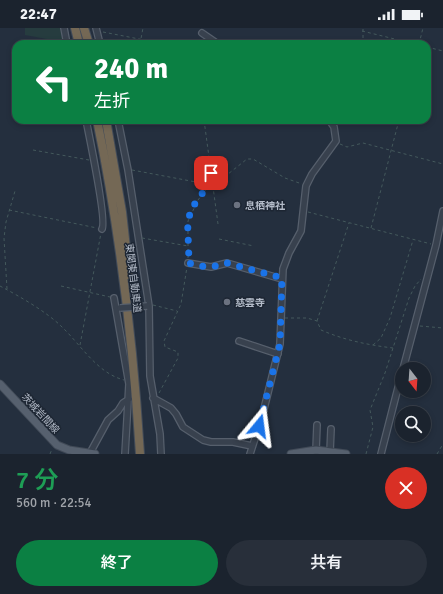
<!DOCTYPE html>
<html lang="ja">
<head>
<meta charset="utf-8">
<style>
	body { margin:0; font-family:Signika,"Noto Sans JP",sans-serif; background:#282f3a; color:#f1f3f6; height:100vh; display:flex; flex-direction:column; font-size:15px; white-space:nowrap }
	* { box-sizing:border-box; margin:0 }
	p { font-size:13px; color:#a0a4aa }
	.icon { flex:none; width:22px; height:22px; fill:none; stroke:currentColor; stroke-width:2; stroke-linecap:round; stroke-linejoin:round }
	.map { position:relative; height:426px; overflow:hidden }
	.details { display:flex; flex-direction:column; background:#1b232e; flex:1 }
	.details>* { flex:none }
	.hud { position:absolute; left:12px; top:12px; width:419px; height:84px; border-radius:12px; box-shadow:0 2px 6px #0003,0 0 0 1px #39404a; background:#0b8043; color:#fff; overflow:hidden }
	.needle { width:26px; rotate:163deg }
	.fabs { position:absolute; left:395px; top:334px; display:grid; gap:8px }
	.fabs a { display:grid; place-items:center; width:36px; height:36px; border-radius:50%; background:#1b232e; box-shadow:0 2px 6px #0003,0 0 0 1px #39404a; font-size:20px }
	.pin { position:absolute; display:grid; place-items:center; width:34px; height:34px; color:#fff; margin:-17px; border-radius:8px; box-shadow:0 2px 6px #0006 }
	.me { position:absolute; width:44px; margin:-22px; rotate:16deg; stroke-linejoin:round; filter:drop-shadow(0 0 3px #0008) }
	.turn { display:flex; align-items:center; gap:14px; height:84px; padding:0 16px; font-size:18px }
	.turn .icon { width:52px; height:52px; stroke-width:2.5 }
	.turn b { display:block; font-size:28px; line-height:34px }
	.round { display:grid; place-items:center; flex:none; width:42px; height:42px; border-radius:21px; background:#282f3a }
	.head { display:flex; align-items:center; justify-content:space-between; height:68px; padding:0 16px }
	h1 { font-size:24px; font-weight:600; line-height:30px; color:#1e9e55 }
	.cta { display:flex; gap:8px; margin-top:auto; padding:8px 16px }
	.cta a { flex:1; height:46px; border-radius:24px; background:#0b8043; color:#fff; font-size:16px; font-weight:600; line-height:46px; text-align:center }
	.cta a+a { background:#282f3a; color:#f1f3f6 }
	.status { display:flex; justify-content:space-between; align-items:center; height:28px; padding:0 20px; background:#1b232e; direction:ltr }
	.status svg { height:11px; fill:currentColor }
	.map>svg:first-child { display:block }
</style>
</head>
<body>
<div class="status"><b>22:47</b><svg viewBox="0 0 49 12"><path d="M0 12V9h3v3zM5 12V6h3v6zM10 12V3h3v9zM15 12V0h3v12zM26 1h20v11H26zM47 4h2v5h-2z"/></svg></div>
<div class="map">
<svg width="443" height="426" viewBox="0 0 443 426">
	<rect width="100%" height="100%" fill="#242f3e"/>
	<path fill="#263c3f" d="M25,0H60L63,14L25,7Z"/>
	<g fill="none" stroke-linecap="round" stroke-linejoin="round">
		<g stroke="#565f6c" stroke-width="8">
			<path id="minor" d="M64,0L67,16
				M96,0L100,16
				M202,5L218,16
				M86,92C89,107 107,193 102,201
				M118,92L128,142L149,278L150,348L160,406L161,426
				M188,235L211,239L227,235L282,251
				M114,270L129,356L125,426
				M239,313L278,326
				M403,341L436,217L443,183
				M153,370L171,380L176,386L183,399L203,412L211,414H233L252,418
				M316,422L317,397
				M330,424L331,401
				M90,425L108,392L118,383L123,375L129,371
				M250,426L262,389L280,316L283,241L289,225L301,203L306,158L312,146L336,113L334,99L329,92
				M381,426L402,344"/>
		</g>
		<g stroke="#414a57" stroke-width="9">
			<path id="major" d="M0,356L57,417L69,422L95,426
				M291,426L316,422L346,426"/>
		</g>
		<g stroke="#434c59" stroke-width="10">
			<path id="highway" d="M75,0L79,16
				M84,0L89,16
				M97,92C120,203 133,313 140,426
				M106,92L122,184L129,247"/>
		</g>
		<path stroke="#44595c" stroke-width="1" stroke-dasharray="3 3" stroke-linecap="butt" d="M362,3L415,16
			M103,4L165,16
			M140,16L143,0
			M199,16L200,10
			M363,16V0
			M419,16L423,0
			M427,19L443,23
			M204,92L218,196
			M340,116L347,119L363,115L443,136
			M33,122L89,132
			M132,142L212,157
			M9,182L97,200
			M308,184L431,216
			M371,200L399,92
			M142,210L188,218
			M219,211L254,218
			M188,230V193L198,172L208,159L218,154L247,131H253L285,150L302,156
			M0,258C19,268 47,284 62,299C81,317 97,345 124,352
			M61,258L110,269
			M7,261L4,210L6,194L15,163
			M153,277L177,283
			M285,290H307L317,293L321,302C344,312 368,317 393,320
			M317,293L349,195
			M420,298L443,300
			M80,317L101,205
			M373,317L381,310L390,290L413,212
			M159,365L178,330V324L165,319L164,313L181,276L187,239
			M50,426L52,421
			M366,426L373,399L370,382L385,345L409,270L415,258L421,251
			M437,426L443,416"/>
		<use href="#minor" stroke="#38414e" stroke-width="5.5"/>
		<use href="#major" stroke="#56606e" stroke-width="7"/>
		<use href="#highway" stroke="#746855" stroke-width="8"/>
		<g stroke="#565f6c" stroke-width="8" stroke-linecap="butt">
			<path id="minor-bridge" d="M120,280L147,278"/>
		</g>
		<use href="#minor-bridge" stroke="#38414e" stroke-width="5.5"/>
	</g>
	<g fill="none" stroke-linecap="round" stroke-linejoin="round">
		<path stroke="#1a73e8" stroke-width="7" stroke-dasharray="0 12.6" d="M211,145L212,157C201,164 190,180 188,194C187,208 190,221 188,235L206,239L216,238L227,235L282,250L280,316L259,398"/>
	</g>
	<g fill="#6b7280" stroke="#1d2633" stroke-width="1.5">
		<circle cx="237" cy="177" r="4"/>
		<circle cx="227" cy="274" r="4"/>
	</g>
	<g text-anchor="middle" stroke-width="3" stroke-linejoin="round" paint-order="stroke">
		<g font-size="10" font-weight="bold" fill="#b4bcc9" stroke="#1d2633" text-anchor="start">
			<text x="245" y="181">息栖神社</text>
			<text x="235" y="278">慈雲寺</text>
		</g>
		<g font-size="10" fill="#b4bcc9" stroke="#1d2633">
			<text transform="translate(134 250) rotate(83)" y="4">東関東自動車道</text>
			<text transform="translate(41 385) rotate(47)" y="4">茨城岩間線</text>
		</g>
	</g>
</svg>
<div class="fabs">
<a><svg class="needle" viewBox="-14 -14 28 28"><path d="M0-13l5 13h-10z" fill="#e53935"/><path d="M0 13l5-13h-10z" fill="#a0a4aa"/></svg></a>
<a><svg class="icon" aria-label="search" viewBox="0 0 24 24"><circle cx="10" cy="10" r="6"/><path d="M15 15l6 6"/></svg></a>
</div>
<div class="pin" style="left:211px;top:145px;background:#d93025"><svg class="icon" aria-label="arrive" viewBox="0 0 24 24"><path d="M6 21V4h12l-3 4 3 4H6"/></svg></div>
<svg class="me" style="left:259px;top:398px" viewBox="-20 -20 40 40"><path d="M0-17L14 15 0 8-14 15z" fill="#1a73e8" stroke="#fff" stroke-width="4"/></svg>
<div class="hud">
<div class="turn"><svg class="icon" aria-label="left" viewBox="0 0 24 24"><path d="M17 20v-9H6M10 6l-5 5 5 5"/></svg><div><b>240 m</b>左折</div></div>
</div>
</div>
<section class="details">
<div class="head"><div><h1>7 分</h1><p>560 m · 22:54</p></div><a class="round" style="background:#d93025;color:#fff"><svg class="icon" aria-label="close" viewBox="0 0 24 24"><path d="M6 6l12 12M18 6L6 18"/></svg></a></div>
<div class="cta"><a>終了</a><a>共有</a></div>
</section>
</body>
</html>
